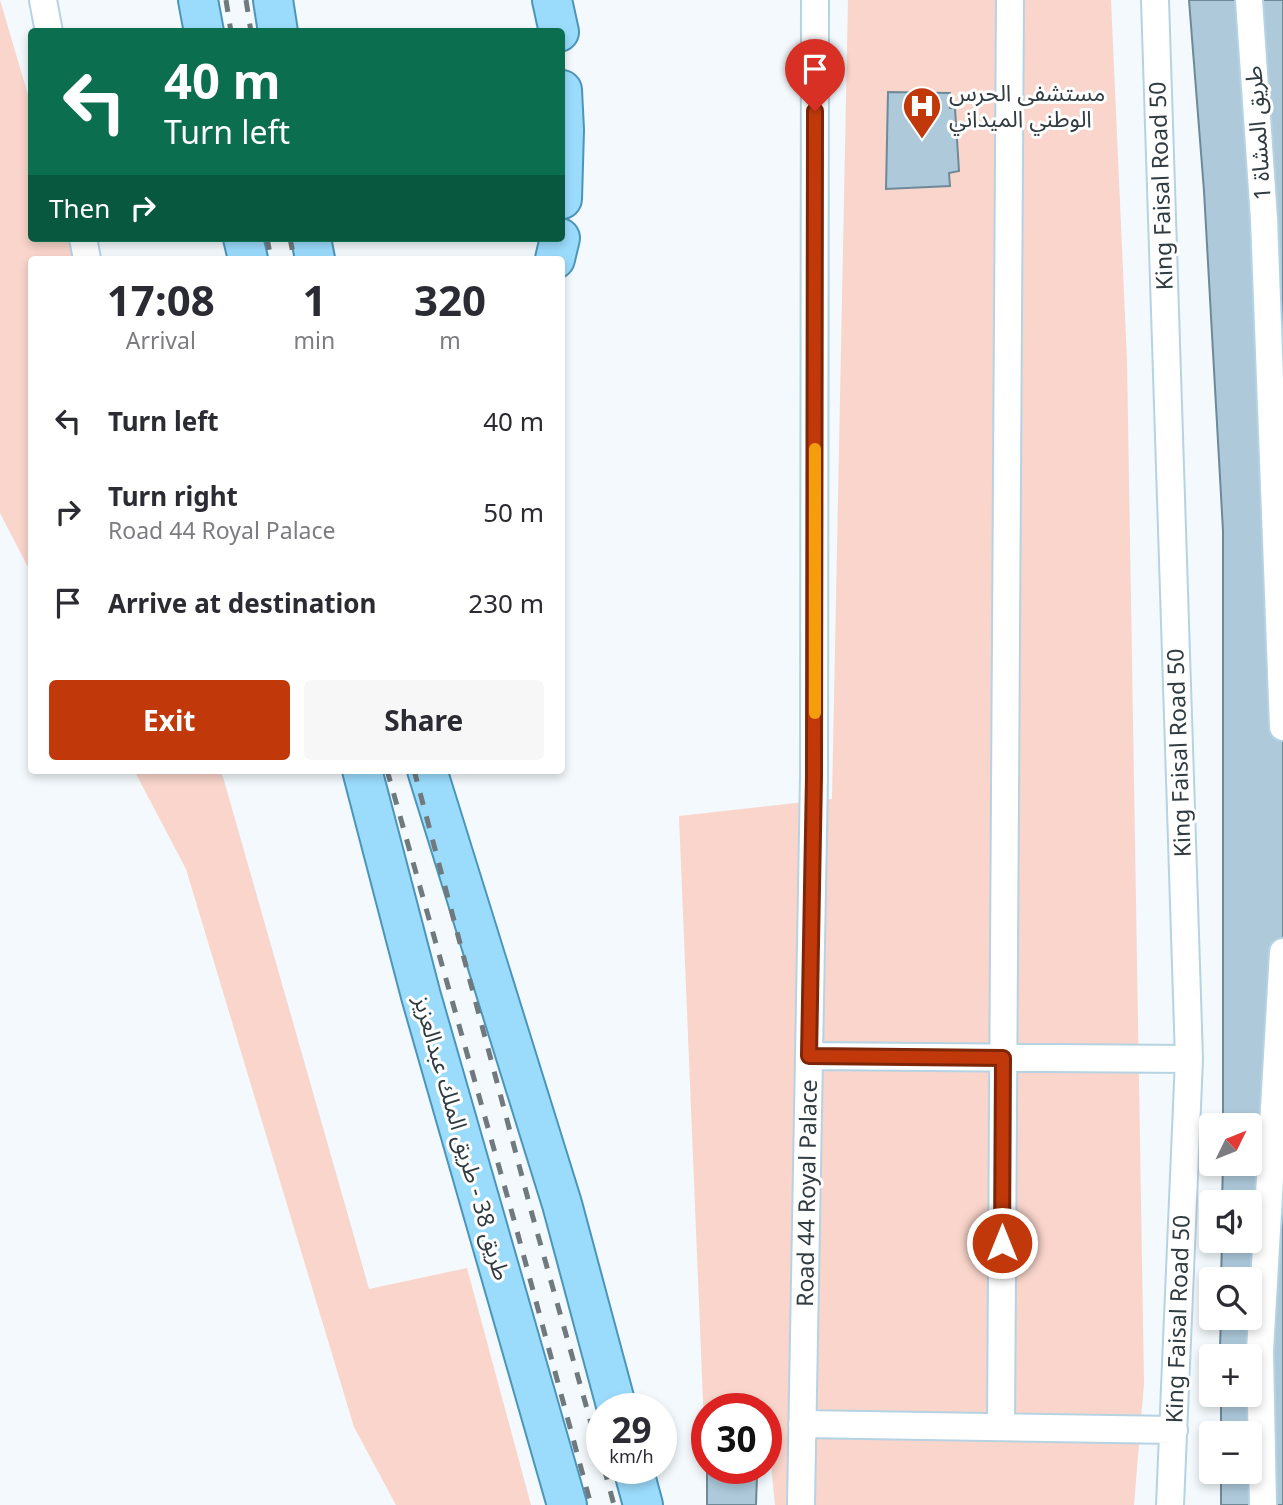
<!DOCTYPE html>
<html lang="en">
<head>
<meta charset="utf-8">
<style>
	body { margin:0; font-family:"Noto Sans","Noto Sans Arabic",sans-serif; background:#f7f7f7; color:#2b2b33; height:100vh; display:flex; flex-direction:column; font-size:26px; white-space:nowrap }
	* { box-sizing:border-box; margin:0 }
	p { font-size:23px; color:#7c7c81 }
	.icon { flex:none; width:38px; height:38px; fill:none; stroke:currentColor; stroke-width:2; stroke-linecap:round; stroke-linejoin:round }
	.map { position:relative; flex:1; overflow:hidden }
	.panel { position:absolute; left:28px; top:256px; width:537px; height:518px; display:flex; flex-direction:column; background:#fff; border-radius:7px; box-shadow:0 4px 10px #0003 }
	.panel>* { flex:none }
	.guide { position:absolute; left:28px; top:28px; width:537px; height:214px; border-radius:7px; box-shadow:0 4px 10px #0003; background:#0b6e4f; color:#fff; overflow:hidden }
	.needle { width:46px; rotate:47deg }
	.buttons { position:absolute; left:1199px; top:1113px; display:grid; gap:14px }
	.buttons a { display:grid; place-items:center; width:63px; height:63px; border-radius:7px; background:#fff; box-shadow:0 4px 10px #0003; font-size:35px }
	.speed { position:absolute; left:586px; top:1393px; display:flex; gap:14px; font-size:35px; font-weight:700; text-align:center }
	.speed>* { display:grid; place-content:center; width:91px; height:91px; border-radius:50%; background:#fff; box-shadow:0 4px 10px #0003; line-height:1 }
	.speed small { font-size:18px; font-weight:400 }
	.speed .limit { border:10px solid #d22; background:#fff; color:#111 }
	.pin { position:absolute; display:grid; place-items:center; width:60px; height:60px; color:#fff; margin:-72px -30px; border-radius:50% 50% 50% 0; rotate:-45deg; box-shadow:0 0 7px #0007 }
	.pin .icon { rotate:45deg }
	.me { position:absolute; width:77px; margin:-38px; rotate:0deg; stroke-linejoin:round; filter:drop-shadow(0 0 5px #0008) }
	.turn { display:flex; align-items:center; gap:24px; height:147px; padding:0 21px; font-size:32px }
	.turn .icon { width:91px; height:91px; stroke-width:2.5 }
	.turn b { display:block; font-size:49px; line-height:60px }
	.then { display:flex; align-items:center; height:66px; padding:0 21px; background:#0003; gap:14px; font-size:26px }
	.eta { display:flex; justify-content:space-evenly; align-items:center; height:119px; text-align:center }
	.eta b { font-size:42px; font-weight:700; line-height:49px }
	.cta { display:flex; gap:14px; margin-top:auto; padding:14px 21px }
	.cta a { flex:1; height:80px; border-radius:7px; background:#c1390b; color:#fff; font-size:28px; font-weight:700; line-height:80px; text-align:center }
	.cta a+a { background:#f7f7f7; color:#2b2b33 }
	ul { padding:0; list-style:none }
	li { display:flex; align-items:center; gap:21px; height:91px; padding:0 21px }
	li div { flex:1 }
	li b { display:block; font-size:26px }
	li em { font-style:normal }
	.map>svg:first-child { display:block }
</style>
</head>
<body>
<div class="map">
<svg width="1283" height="1505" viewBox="0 0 1283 1505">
	<rect width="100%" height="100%" fill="#f3f9fc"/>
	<path fill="#f9d5cb" d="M0,0L31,105L32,238H69L75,259H32L31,573L0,513Z
		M848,0H1111L1127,361L1144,1383L1134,1505H775L771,1464L767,1463L766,1409H707L705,1449L679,816L832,799Z
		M134,770H221L369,1289L467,1268L531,1505H396L354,1427L186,869Z"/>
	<path fill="#adc9da" stroke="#6e8998" stroke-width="2" d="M1189,0H1283V1505H1221V1472H1250V1433H1221V1395H1250V1356H1220V1346L1221,1318H1250V1279H1221L1222,1241H1250V1202H1222L1223,1164H1250V1125H1223V531L1204,191Z
		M888,92L950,93V108H955L959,171L949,173L950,186L886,189Z
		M707,1471L757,1475L756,1505H707Z"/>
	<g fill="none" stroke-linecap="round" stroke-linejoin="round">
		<g stroke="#b6d3e4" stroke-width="30">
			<path id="street" d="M43,0L49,32
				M1155,0L1189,1059L1170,1505
				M1249,0L1264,219L1283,727
				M83,238L87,259
				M809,1056L1189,1059
				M802,1424L1174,1430
				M1001,1427L1010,0
				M801,1505L814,776L815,0
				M1263,1505L1260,1351L1283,952"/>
		</g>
		<g stroke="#4b95bb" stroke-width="42">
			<path id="primary" d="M198,0L204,32
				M273,0L278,32
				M552,0L559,32
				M562,90L564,130L562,199
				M243,238L248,259
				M311,238L315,259
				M555,259L560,238
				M362,770L421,996L567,1505
				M427,770L562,1204L617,1409
				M633,1468L643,1505"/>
		</g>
		<use href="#street" stroke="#fff" stroke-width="26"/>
		<use href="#primary" stroke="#9bdcfd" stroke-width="38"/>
		<path stroke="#6f797e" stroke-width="5" stroke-dasharray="12 12" stroke-linecap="butt" d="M226,0L231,32
			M246,0L251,32
			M267,238L271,259
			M290,238L294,259
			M387,770L514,1220L591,1505
			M414,770L532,1214L602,1462
			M604,1468L614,1505"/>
	</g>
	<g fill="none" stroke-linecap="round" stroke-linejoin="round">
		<g stroke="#7d2507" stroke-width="18">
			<path id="route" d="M815,111L814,776L809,1056L1003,1058L1002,1243"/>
		</g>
		<use href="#route" stroke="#c1390b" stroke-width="12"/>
		<path stroke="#f59e0b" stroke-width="12" d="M815,713V449"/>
	</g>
	<defs>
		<g id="hospital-pin" transform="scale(2.0125)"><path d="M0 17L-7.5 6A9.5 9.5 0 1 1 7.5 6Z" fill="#c1390b" stroke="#fff"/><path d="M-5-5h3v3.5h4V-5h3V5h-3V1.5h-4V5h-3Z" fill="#fff"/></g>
	</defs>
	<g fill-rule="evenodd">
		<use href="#hospital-pin" x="922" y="106"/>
	</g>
	<g text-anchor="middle" stroke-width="6" stroke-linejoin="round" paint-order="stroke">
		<g font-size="23" fill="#303c42" stroke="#fff" text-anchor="start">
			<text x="949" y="101">مستشفى الحرس<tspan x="949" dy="26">الوطني الميداني</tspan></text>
		</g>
		<g font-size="23" fill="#303c42" stroke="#fff">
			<text transform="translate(1258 133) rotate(-94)" y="8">طريق المشاة 1</text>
			<text transform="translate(1161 186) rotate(-92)" y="8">King Faisal Road 50</text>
			<text transform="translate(1179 753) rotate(-92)" y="8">King Faisal Road 50</text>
			<text transform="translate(462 1138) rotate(74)" y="8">طريق 38 - طريق الملك عبدالعزيز</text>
			<text transform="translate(807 1193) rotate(-89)" y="8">Road 44 Royal Palace</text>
			<text transform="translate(1178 1319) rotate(-88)" y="8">King Faisal Road 50</text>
		</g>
	</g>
</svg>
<div class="buttons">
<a><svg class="needle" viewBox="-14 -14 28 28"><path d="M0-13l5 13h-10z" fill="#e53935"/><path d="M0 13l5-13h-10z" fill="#7c7c81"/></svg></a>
<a><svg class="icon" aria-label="sound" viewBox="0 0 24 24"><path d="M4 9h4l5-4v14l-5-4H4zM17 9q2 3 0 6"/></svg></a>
<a><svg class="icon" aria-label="search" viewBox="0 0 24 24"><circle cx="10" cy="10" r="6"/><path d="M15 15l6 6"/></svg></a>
<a>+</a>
<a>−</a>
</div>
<div class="speed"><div>29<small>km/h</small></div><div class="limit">30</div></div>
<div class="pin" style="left:815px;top:111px;background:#d93025"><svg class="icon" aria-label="arrive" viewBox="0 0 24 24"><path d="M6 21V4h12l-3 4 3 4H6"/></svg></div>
<svg class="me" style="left:1002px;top:1243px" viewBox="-20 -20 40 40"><circle r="17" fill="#c1390b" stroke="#fff" stroke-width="3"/><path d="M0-11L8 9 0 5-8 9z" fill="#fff"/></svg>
<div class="guide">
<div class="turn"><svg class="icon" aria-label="left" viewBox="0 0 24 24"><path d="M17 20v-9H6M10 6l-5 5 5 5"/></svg><div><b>40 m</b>Turn left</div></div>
<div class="then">Then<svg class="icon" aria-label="right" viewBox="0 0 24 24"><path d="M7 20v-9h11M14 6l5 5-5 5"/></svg></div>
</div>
<section class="panel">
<div class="eta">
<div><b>17:08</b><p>Arrival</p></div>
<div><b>1</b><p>min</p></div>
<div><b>320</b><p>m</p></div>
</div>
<ul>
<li><svg class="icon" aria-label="left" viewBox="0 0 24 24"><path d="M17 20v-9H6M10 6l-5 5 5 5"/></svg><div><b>Turn left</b></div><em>40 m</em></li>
<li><svg class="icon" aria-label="right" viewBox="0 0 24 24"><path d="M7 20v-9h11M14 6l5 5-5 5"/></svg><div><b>Turn right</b><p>Road 44 Royal Palace</p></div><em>50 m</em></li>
<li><svg class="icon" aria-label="arrive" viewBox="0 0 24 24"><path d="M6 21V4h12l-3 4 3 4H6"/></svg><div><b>Arrive at destination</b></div><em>230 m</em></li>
</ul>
<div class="cta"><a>Exit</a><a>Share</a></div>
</section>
</div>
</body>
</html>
